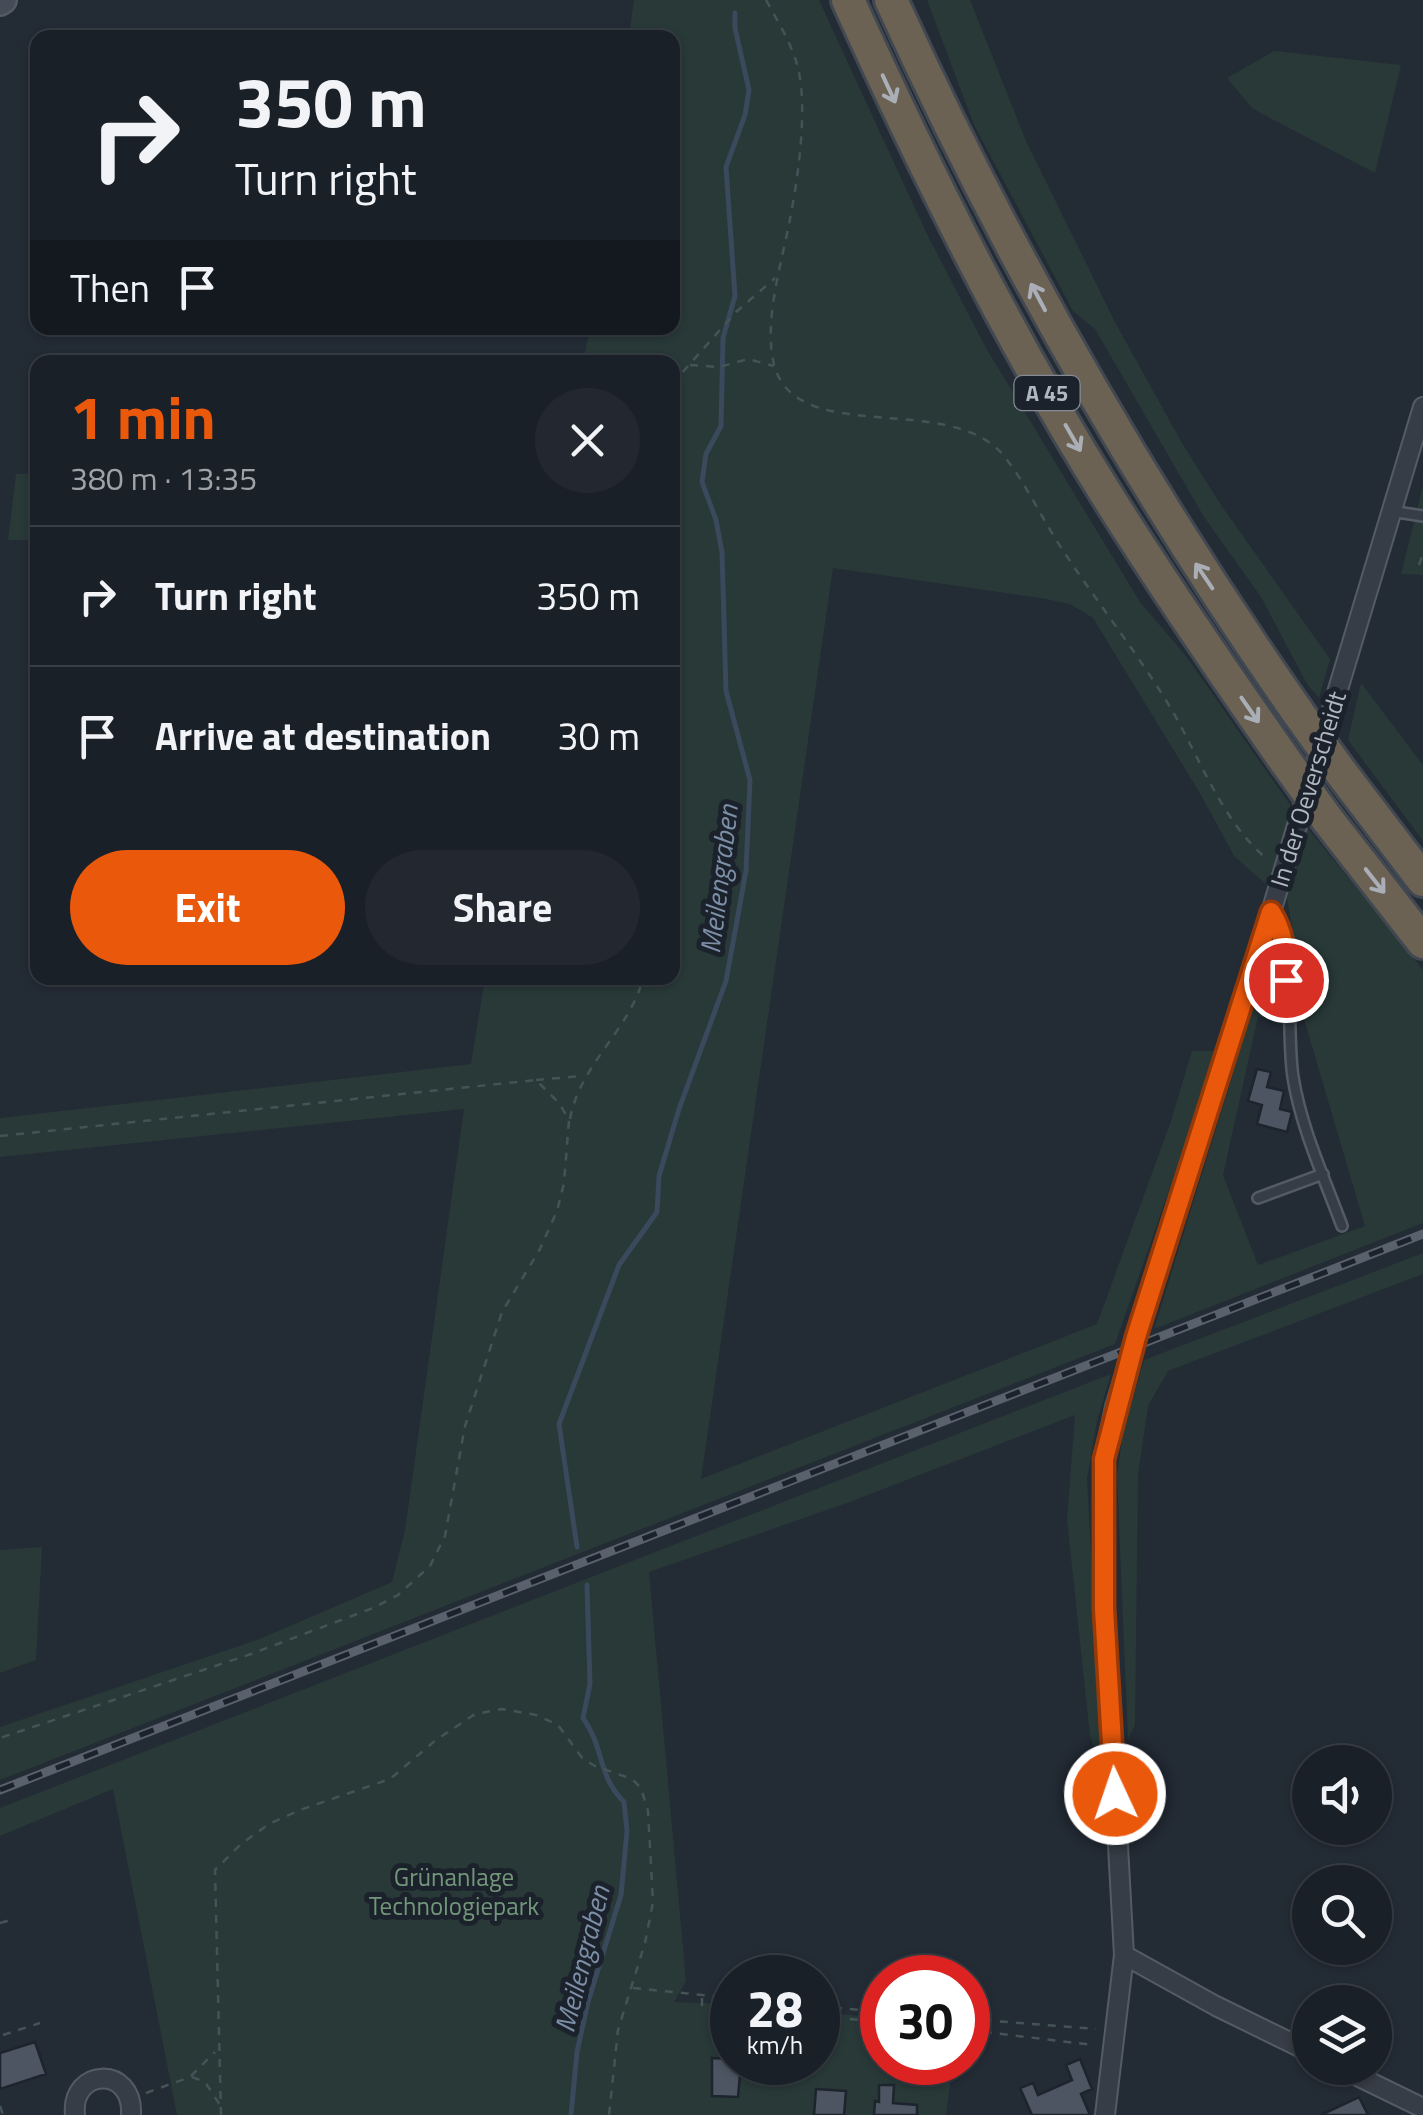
<!DOCTYPE html>
<html lang="en">
<head>
<meta charset="utf-8">
<style>
	body { margin:0; font-family:"Titillium Web",sans-serif; background:#232830; color:#f1f3f6; height:100vh; display:flex; flex-direction:column; font-size:38px; white-space:nowrap }
	* { box-sizing:border-box; margin:0 }
	p { font-size:32px; color:#9fa3a8 }
	.icon { flex:none; width:55px; height:55px; fill:none; stroke:currentColor; stroke-width:2; stroke-linecap:round; stroke-linejoin:round }
	.map { position:relative; flex:1; overflow:hidden }
	.panel { position:absolute; left:30px; top:355px; width:650px; height:630px; display:flex; flex-direction:column; background:#1a2028; border-radius:20px; box-shadow:0 2px 8px #0004,0 0 0 2px #383e45 }
	.panel>* { flex:none }
	.banner { position:absolute; left:30px; top:30px; width:650px; height:305px; border-radius:20px; box-shadow:0 2px 8px #0004,0 0 0 2px #383e45; background:#1a2028; color:#f1f3f6; overflow:hidden }
	.controls { position:absolute; left:1292px; top:1745px; display:grid; gap:20px }
	.controls a { display:grid; place-items:center; width:100px; height:100px; border-radius:50%; background:#1a2028; box-shadow:0 2px 8px #0004,0 0 0 2px #383e45; font-size:50px }
	.speed { position:absolute; left:710px; top:1955px; display:flex; gap:20px; font-size:50px; font-weight:700; text-align:center }
	.speed>* { display:grid; place-content:center; width:130px; height:130px; border-radius:50%; background:#1a2028; box-shadow:0 2px 8px #0004,0 0 0 2px #383e45; line-height:1 }
	.speed small { font-size:25px; font-weight:400 }
	.speed .limit { border:15px solid #d22; background:#fff; color:#111 }
	.pin { position:absolute; display:grid; place-items:center; width:85px; height:85px; color:#fff; margin:-42px; border:5px solid #fff; border-radius:50%; box-shadow:0 2px 10px #0007 }
	.me { position:absolute; width:110px; margin:-55px; rotate:357deg; stroke-linejoin:round; filter:drop-shadow(0 0 8px #0008) }
	.turn { display:flex; align-items:center; gap:35px; height:210px; padding:0 40px; font-size:45px }
	.turn .icon { width:130px; height:130px; stroke-width:2.5 }
	.turn b { display:block; font-size:70px; line-height:85px }
	.then { display:flex; align-items:center; height:95px; padding:0 40px; background:#0003; gap:20px; font-size:38px }
	.round { display:grid; place-items:center; flex:none; width:105px; height:105px; border-radius:52px; background:#232830 }
	.overview { display:flex; align-items:center; justify-content:space-between; height:170px; padding:0 40px }
	h1 { font-size:60px; font-weight:700; line-height:75px; color:#ea580c }
	.primary-button { display:flex; gap:20px; margin-top:auto; padding:20px 40px }
	.primary-button a { flex:1; height:115px; border-radius:60px; background:#ea580c; color:#fff; font-size:40px; font-weight:700; line-height:115px; text-align:center }
	.primary-button a+a { background:#232830; color:#f1f3f6 }
	ul { padding:0; list-style:none }
	li { display:flex; align-items:center; gap:30px; height:140px; padding:0 40px; border-top:2px solid #383e45 }
	li div { flex:1 }
	li b { display:block; font-size:38px }
	li em { font-style:normal }
	.map>svg:first-child { display:block }
</style>
</head>
<body>
<div class="map">
<svg width="1423" height="2115" viewBox="0 0 1423 2115">
	<rect width="100%" height="100%" fill="#232b35"/>
	<path fill="#283938" d="M634,0H819L926,232L986,348L1140,602L1186,656L1293,809L1269,887L1234,856L1201,795L1093,618L1070,604L1041,598L833,568L701,1479L1097,1324L1171,1121L1192,1051H1218L1115,1344L0,1780V1727L257,1640L392,1582L405,1530L464,1109L0,1157V1118L471,1064L485,978H672V362H583L590,328H672V38L629,37Z
		M927,0H970L1026,141L1116,324L1182,443L1221,505L1330,659L1319,698L1307,684L1261,597L1204,517L1095,329L1073,311L974,125Z
		M1274,51L1401,65L1375,173L1253,109L1227,78Z
		M16,474H37V540H8Z
		M1423,486V575L1401,574Z
		M1361,683L1423,765V841L1348,740Z
		M1301,820L1423,970V1223L1154,1329L1253,1009L1271,938C1291,951 1285,995 1286,1018L1258,1017L1223,1175L1258,1265L1365,1226L1304,1019L1296,1018L1294,937L1285,887Z
		M1423,1253V1274L1168,1371L1148,1406L1138,1475L1135,1725L1128,1739L1117,1475L1123,1433L1144,1360Z
		M1111,1374L1097,1421L1087,1479L1103,1774L1090,1736L1067,1519L1075,1415L847,1503L649,1572L686,1981L674,2002L732,2004V2062H818V2012L882,2018V2062L953,2063L946,2115H177L113,1789L0,1836V1808Z
		M42,1547L36,1660L0,1673V1550Z"/>
	<g fill="none" stroke-linecap="round" stroke-linejoin="round">
		<path stroke="#3a495c" stroke-width="5" d="M577,1547L559,1424L619,1265L657,1212L659,1176L679,1109L726,981L746,871L750,780L726,691L722,552L716,520L702,482L706,454L721,426L723,338L735,296L726,167L745,115L749,90L735,28V13
			M571,2115L577,2052L588,2002L621,1895L627,1831L624,1802C597,1775 605,1749 583,1718L590,1684L587,1585"/>
	</g>
	<path fill="#4c5561" stroke="#1e242d" stroke-width="2.5" d="M1257,1069L1271,1072L1267,1087L1284,1091L1280,1109L1292,1112L1287,1132L1257,1124L1262,1105L1248,1101Z
		M35,2042L46,2074L0,2089V2053Z
		M712,2058L732,2059V2064H741L738,2097L712,2096Z
		M1080,2059L1092,2089L1081,2094L1090,2115H1032L1020,2088L1033,2083L1038,2095L1072,2080L1066,2065Z
		M879,2085H894L893,2103L917,2105V2115H874L875,2101L879,2102Z
		M816,2089L846,2091L844,2115H814Z
		M1359,2097L1368,2115H1321Z"/>
	<g fill="none" stroke-linecap="round" stroke-linejoin="round">
		<g stroke="#545b64" stroke-width="14">
			<path id="lane" d="M1391,511L1423,516
				M1273,915C1296,950 1286,1032 1293,1077C1301,1128 1324,1177 1342,1226
				M1258,1198L1323,1174"/>
		</g>
		<g stroke="#545b64" stroke-width="22">
			<path id="street" d="M1147,1302L1271,912L1423,407
				M1124,1955L1216,2006L1310,2052
				M1341,2068L1423,2108
				M75,2115C70,2068 134,2065 131,2115
				M1105,2115L1124,1955L1105,1609L1103,1508L1104,1459L1115,1407"/>
		</g>
		<g stroke="#545b64" stroke-width="30">
			<path id="secondary" d="M0,2L3,0"/>
		</g>
		<g stroke="#414851" stroke-width="38">
			<path id="highway" d="M848,0C925,170 1009,339 1108,497C1165,588 1225,675 1286,762
				M891,0C1005,251 1141,488 1299,714
				M1340,771L1423,880
				M1327,819L1423,942"/>
		</g>
		<path stroke="#445456" stroke-width="2.5" stroke-dasharray="8 8" stroke-linecap="butt" d="M766,0C778,22 792,44 798,68C808,109 798,178 790,219C782,262 762,325 775,368C800,447 951,391 1004,456C1027,485 1043,521 1064,552C1097,602 1135,650 1167,702C1199,754 1220,820 1268,860
			M690,365L719,367L748,359L774,366
			M672,384L736,312L775,278
			M1419,565L1423,553
			M536,1080L582,1076
			M570,1119C580,1064 630,1030 643,978
			M0,1136L536,1080L559,1103L569,1120L564,1183L557,1211L540,1249L502,1312L465,1426L445,1536L430,1566L398,1595L373,1608L251,1654L0,1738
			M0,1923L14,1919
			M633,1988L732,1998
			M702,1998V2005L732,2008
			M818,2006L882,2012
			M818,2016L882,2022
			M968,2019L1096,2029
			M968,2030L1093,2045
			M3,2035L40,2023
			M192,2077L205,2082L220,2105
			M146,2093L190,2077L215,2052
			M0,2106L3,2115
			M221,2115L215,1870L241,1844L269,1824L300,1810L390,1779L436,1740L475,1714L502,1709L536,1715L558,1725L583,1759L595,1766L632,1779L641,1788L648,1811L653,1902L645,1943L618,2030L609,2115"/>
		<use href="#lane" stroke="#363d46" stroke-width="9"/>
		<use href="#street" stroke="#363d46" stroke-width="18"/>
		<use href="#secondary" stroke="#454c58" stroke-width="25"/>
		<use href="#highway" stroke="#6b6254" stroke-width="32"/>
		<g stroke="#59616d" stroke-width="9">
			<path id="rail" d="M0,1790L1423,1234"/>
		</g>
		<use href="#rail" stroke="#1c222b" stroke-width="5" stroke-dasharray="15" stroke-linecap="butt"/>
		<g stroke="#545b64" stroke-width="22" stroke-linecap="butt">
			<path id="street-bridge" d="M1115,1407L1147,1302"/>
		</g>
		<g stroke="#414851" stroke-width="38" stroke-linecap="butt">
			<path id="highway-bridge" d="M1299,714L1340,771
				M1286,762L1327,819"/>
		</g>
		<use href="#street-bridge" stroke="#363d46" stroke-width="18"/>
		<use href="#highway-bridge" stroke="#6b6254" stroke-width="32"/>
	</g>
	<defs><path id="oneway-shaft" d="M-6 0H5M1.5-3L5.5 0L1.5 3" fill="none" stroke-width="1.6" stroke-linecap="round" stroke-linejoin="round" transform="scale(2.5)"/></defs>
	<g stroke="#aaafb7">
		<use href="#oneway-shaft" transform="translate(889 89) rotate(65)"/>
		<use href="#oneway-shaft" transform="translate(1038 297) rotate(-118)"/>
		<use href="#oneway-shaft" transform="translate(1073 438) rotate(60)"/>
		<use href="#oneway-shaft" transform="translate(1204 576) rotate(-124)"/>
		<use href="#oneway-shaft" transform="translate(1250 710) rotate(55)"/>
		<use href="#oneway-shaft" transform="translate(1375 881) rotate(52)"/>
	</g>
	<g fill="none" stroke-linecap="round" stroke-linejoin="round">
		<g stroke="#983908" stroke-width="25">
			<path id="route" d="M1115,1794L1104,1609V1459L1136,1337L1271,912C1285,934 1285,955 1286,980"/>
		</g>
		<use href="#route" stroke="#ea580c" stroke-width="18"/>
	</g>
	<g text-anchor="middle" stroke-width="10" stroke-linejoin="round" paint-order="stroke">
		<rect fill="#1c222b" stroke="#848b95" stroke-width="2.5" x="1014.5" y="376" width="65" height="34" rx="8"/>
		<g font-size="22" font-weight="bold" fill="#b1b8c2">
			<text x="1047" y="401">A 45</text>
		</g>
		<g font-size="25" fill="#b1b8c2" stroke="#1c222b">
			<text transform="translate(1308 789) rotate(-73)" y="9">In der Oeverscheidt</text>
		</g>
		<g font-size="25" fill="#72967a" stroke="#1c222b">
			<text x="454" y="1886">Grünanlage<tspan x="454" dy="29">Technologiepark</tspan></text>
		</g>
		<g font-size="28" font-style="italic" fill="#7c8fa7" stroke="#1c222b">
			<text transform="translate(719 879) rotate(-83)" y="10">Meilengraben</text>
			<text transform="translate(582 1959) rotate(-76)" y="10">Meilengraben</text>
		</g>
	</g>
</svg>
<div class="controls">
<a><svg class="icon" aria-label="sound" viewBox="0 0 24 24"><path d="M4 9h4l5-4v14l-5-4H4zM17 9q2 3 0 6"/></svg></a>
<a><svg class="icon" aria-label="search" viewBox="0 0 24 24"><circle cx="10" cy="10" r="6"/><path d="M15 15l6 6"/></svg></a>
<a><svg class="icon" aria-label="layers" viewBox="0 0 24 24"><path d="M12 4l9 5-9 5-9-5zM3 14l9 5 9-5"/></svg></a>
</div>
<div class="speed"><div>28<small>km/h</small></div><div class="limit">30</div></div>
<div class="pin" style="left:1286px;top:980px;background:#d93025"><svg class="icon" aria-label="arrive" viewBox="0 0 24 24"><path d="M6 21V4h12l-3 4 3 4H6"/></svg></div>
<svg class="me" style="left:1115px;top:1794px" viewBox="-20 -20 40 40"><circle r="17" fill="#ea580c" stroke="#fff" stroke-width="3"/><path d="M0-11L8 9 0 5-8 9z" fill="#fff"/></svg>
<div class="banner">
<div class="turn"><svg class="icon" aria-label="right" viewBox="0 0 24 24"><path d="M7 20v-9h11M14 6l5 5-5 5"/></svg><div><b>350 m</b>Turn right</div></div>
<div class="then">Then<svg class="icon" aria-label="arrive" viewBox="0 0 24 24"><path d="M6 21V4h12l-3 4 3 4H6"/></svg></div>
</div>
<section class="panel">
<div class="overview"><div><h1>1 min</h1><p>380 m · 13:35</p></div><a class="round"><svg class="icon" aria-label="close" viewBox="0 0 24 24"><path d="M6 6l12 12M18 6L6 18"/></svg></a></div>
<ul>
<li><svg class="icon" aria-label="right" viewBox="0 0 24 24"><path d="M7 20v-9h11M14 6l5 5-5 5"/></svg><div><b>Turn right</b></div><em>350 m</em></li>
<li><svg class="icon" aria-label="arrive" viewBox="0 0 24 24"><path d="M6 21V4h12l-3 4 3 4H6"/></svg><div><b>Arrive at destination</b></div><em>30 m</em></li>
</ul>
<div class="primary-button"><a>Exit</a><a>Share</a></div>
</section>
</div>
</body>
</html>
